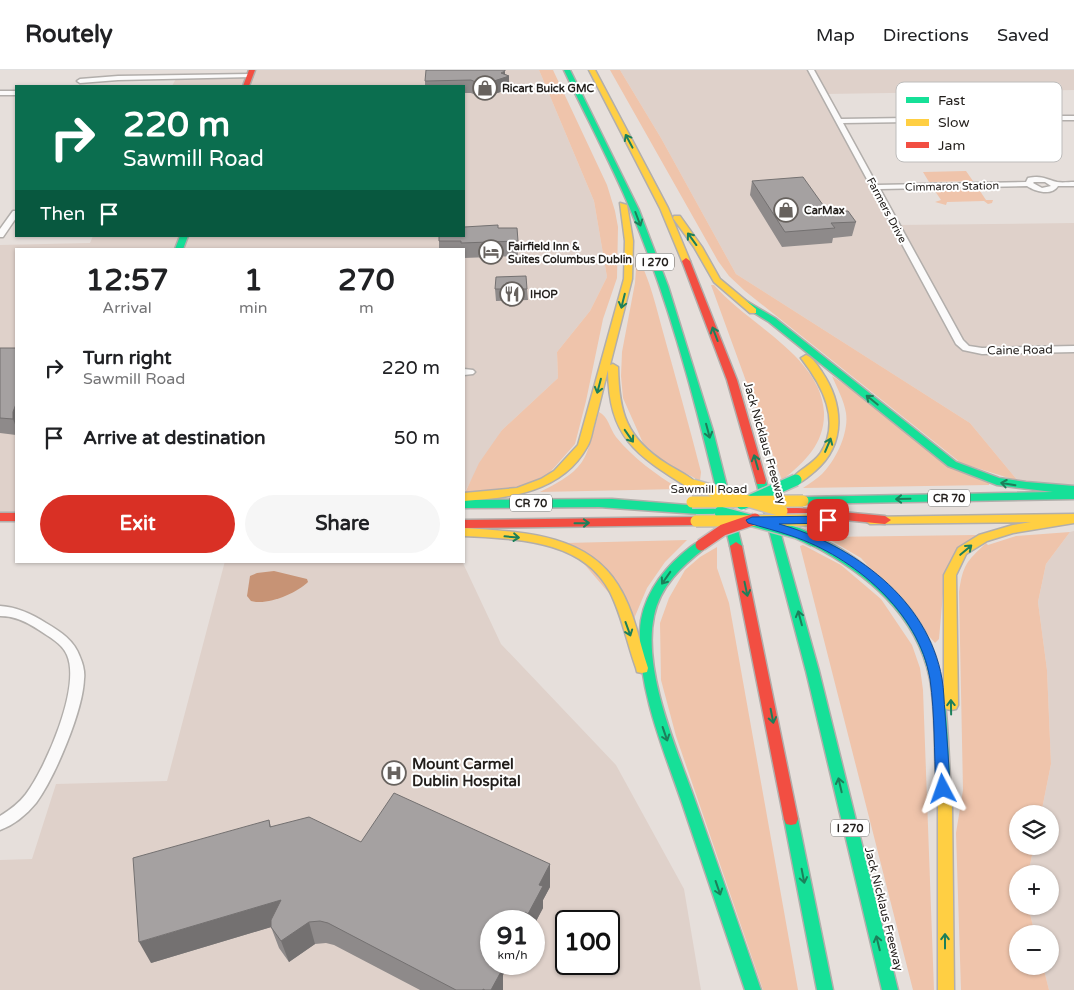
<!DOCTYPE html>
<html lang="en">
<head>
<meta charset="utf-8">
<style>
	body { margin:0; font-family:"Varela Round",sans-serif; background:#f6f6f6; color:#202124; height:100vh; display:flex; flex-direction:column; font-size:19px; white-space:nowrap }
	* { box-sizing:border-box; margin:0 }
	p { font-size:16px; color:#757577 }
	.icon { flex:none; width:28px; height:28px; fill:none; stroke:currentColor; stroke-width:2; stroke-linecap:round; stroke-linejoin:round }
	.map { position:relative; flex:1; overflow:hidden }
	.panel { position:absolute; left:15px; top:178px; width:450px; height:315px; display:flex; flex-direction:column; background:#fff; border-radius:0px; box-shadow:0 1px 4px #0004 }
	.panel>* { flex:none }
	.guide { position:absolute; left:15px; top:15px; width:450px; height:152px; border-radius:0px; box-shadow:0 1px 4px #0004; background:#0b6e4f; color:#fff; overflow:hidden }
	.tools { position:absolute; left:1009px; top:735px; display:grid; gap:10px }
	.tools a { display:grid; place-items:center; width:50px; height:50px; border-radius:50%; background:#fff; box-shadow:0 1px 4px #0004; font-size:25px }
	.speed { position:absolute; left:480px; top:840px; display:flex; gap:10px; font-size:25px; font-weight:700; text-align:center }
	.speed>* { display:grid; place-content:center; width:65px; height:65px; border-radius:50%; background:#fff; box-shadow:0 1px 4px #0004; line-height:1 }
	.speed small { font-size:12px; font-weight:400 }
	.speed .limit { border:2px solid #111; border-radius:8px; background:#fff; color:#111 }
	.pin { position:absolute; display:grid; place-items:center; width:42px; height:42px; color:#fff; margin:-21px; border-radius:10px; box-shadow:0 2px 8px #0006 }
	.me { position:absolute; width:55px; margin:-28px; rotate:356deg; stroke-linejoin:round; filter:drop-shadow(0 0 4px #0008) }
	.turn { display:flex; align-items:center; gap:18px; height:105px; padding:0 25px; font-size:22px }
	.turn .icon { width:65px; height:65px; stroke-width:2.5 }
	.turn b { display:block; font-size:35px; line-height:42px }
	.then { display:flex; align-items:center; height:48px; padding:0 25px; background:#0003; gap:10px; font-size:19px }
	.eta { display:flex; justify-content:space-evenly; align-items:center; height:85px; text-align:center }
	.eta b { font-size:30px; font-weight:700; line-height:35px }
	.primary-button { display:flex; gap:10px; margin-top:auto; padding:10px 25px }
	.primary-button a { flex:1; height:58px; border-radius:30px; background:#d93025; color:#fff; font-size:20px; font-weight:700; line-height:58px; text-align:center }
	.primary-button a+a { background:#f6f6f6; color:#202124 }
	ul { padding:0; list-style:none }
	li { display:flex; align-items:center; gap:15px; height:70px; padding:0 25px }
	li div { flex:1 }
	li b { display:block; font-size:19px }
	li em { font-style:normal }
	header { display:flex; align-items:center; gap:30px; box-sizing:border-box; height:70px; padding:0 25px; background:#fff; border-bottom:1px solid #e0e0e0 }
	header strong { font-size:24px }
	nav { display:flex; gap:28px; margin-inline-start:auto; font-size:18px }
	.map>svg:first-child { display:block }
</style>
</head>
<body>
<header>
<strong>Routely</strong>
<nav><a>Map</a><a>Directions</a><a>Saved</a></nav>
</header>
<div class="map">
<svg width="1074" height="920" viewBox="0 0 1074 920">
	<rect width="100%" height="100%" fill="#e6dfdb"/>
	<path fill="#dfd1ca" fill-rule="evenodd" d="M252,0H539L594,131L607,207L590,241L557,282L558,308L502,360L464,423V179H16V447H0V175L90,173L93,166H464V16H172L177,7L249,6Z
		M620,0H1074V20L825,24L896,155L1074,153V415L1018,411L970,353L736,204L661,68Z
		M1074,461V920H1049L1043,896H1050V864H1035L1028,836H1050V804H1028L1034,776H1050V744H1041L1051,694L1047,600L1038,532L1046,494L1070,462Z
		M225,491H462L501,574L616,695L684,819L701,920H0V790L32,789L56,714L167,711ZM491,851H534V894H491ZM566,851H609V894H566Z"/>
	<path fill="#efc4ab" d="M539,0H553L607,115L615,141L618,157L617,208L603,249L586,331L575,374L545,408L523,417L465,423L479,393L502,360L558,308L557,282L590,241L607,207L594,131Z
		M610,0H620L661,68L736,204L970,353L1018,411L961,393L745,221L729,206L718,191Z
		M966,101L973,111L929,112L923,102Z
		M981,117L985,120L980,121L986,130H993L992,133L988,134L984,131L947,132L946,135L935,132L941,130L935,121H945L947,118Z
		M637,186C650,209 656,237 663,262C676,309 689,355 701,402L700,411L663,391L643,373L623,328L621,306L622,282L635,213Z
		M711,215H714C747,254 821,286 824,342C825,373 805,392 782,410Z
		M832,306L989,413V415L803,418C810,413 817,409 822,404C836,390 849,363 846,343C844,330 837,318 832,306Z
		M599,342C608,346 610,359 616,367C634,389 656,404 679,419L540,422C588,398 585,391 599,342Z
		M1070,462L1046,494L1038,532L1047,600L1051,694L1041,744H1018V776H1034L1028,804H1018V836H1028L1035,864H1018V896H1043L1049,920H961L956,763L963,720L959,522C963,495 966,492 986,473L988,475L1016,466Z
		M976,465L944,512L939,569L935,573L861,488L825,467Z
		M687,470L665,492L647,518L633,551L566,473Z
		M803,475L841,495L881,529L912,575L920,598L923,620L934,920H913L800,476Z
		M717,477V498L729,533L798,920H763L676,666L661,610L660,553L669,528L685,500L700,487Z"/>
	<path fill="#c79375" d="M274,501L307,509L308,512C297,523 267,536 251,531L247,526L250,506L257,503Z"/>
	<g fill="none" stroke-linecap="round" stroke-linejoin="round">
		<g stroke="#b2aeab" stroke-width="3">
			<path id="street" d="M808,0H814L841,49L976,47L978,44L989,42L1001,46H1074V50H1003L1002,53L989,56L977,51L843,53L877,115L1026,112L1028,108C1042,105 1045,109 1057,112C1062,113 1069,112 1074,112V116H1058C1052,126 1036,122 1027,116L880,119L963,270L969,276L982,278L1074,276V282L982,284L963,280L956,274ZM988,46L997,49V51L990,52L982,48ZM1034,112H1045L1051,116L1042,118L1033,113Z
				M250,4L252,5V7L118,10L80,13L77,11L80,9L118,6Z
				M0,21H16V25H0Z
				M13,141H16V148L3,167H0V159Z
				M464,299L473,300L475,302L473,304L464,305Z
				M0,536C17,537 32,544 46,553C61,562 74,570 80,587C83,594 85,602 84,609C83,641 55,707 36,733C27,744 14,755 0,760V746C10,740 19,733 26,724C46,697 81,617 67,585C62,573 49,567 39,560C27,552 15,546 0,546Z"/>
		</g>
		<g stroke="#b2aeab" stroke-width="3">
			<path id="fast" d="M564,0H570L639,140L668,216L713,361L742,476L740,479H732L730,476C703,363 676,248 631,141C611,93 586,47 564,0Z
				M180,166H188L183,179H175Z
				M743,229L775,248L956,392L999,408L1026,412L1074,416V429L799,434L798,431L803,427L1053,422L997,415L948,396L769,252L740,234L739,232Z
				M761,407L766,411L819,601L898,920H882L806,601L756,411Z
				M612,429L712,437L718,441L712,445L599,437L464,438V430Z
				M814,467C834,473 854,487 870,500C948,559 945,619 950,708L948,712L943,714L938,712L936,708C934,675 936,641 930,609C917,544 866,503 810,474L808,471L810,468Z
				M701,471L707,475L705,478C682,496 660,516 654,546C642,601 678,682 696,733C718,796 740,858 761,920H745C724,858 703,795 682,733C663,678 638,620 640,561C641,530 660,503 682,484C688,479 694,473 701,471Z
				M791,743L796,744L798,749L833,920H817L784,749L786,744Z"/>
		</g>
		<g stroke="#b2aeab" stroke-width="3">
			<path id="slow" d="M589,0H595L668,138L690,191L689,193L686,194L682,191L660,138Z
				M620,133L627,135L633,171L632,209L610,295L613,294L618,297C619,343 626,368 667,394C676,400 691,406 698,415L693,419L689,418C635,384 609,368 608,300C603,318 599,337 594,355C592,362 591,371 587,377C562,422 510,428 464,431V423L517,418L541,409L554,401L578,375L624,209L625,171Z
				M674,146H680L702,177L720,209L756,239V243H750L714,212L694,177L673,148Z
				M806,285C813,288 818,296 822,302C843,333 847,374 815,401C810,405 803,412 796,414L791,410C798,400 812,395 820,384C842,351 822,315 801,288Z
				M1074,444V453L1013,463L987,471L966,484L956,505L958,635L956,639L951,640L946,639L944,635V505L958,478L979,465L1013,455L1031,452L870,454L864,450L866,447Z
				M464,458C520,462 586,463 618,515C634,540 639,571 648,598L647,602L642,603L637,602L636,598C627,573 622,546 610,522C583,469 515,469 464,466Z
				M943,702L948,704L950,708L952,737L954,920H938V737L936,708L938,704Z"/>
		</g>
		<g stroke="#b2aeab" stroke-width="3">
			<path id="jam" d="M249,0H255L249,16H243Z
				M686,188L690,191L737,310L766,411L765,414H757L756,411L727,310L682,191Z
				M787,437L885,446L891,450L885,454L783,444L781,441L783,438Z
				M0,443H16V451H0Z
				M696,447L702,451L696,455L464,458V450Z
				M736,472L742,476L798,749L796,754L791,755L786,754L784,749L730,476Z"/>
		</g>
		<use href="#street" fill="#fbfafa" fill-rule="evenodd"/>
		<use href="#fast" fill="#16e098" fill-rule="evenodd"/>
		<use href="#slow" fill="#ffcf43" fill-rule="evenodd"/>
		<use href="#jam" fill="#f24e42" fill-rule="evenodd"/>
		<g stroke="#c2bebc" stroke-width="14" stroke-linecap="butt">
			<path id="fast-bridge" d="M742,434L796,410
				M720,442L797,463L814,471"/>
		</g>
		<g stroke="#c2bebc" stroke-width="14" stroke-linecap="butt">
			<path id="slow-bridge" d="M693,415L782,441
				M692,432L803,431
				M696,451L809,450"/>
		</g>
		<g stroke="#c2bebc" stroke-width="14" stroke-linecap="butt">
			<path id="jam-bridge" d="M701,475L723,460L755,449"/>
		</g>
		<use href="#fast-bridge" stroke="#16e098" stroke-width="11"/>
		<use href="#slow-bridge" stroke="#ffcf43" stroke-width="11"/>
		<use href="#jam-bridge" stroke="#f24e42" stroke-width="11"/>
	</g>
	<path fill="#8e8a8a" d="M505,4L509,6V19L483,28L471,23H464V16H425V11Z
		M752,111L828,142L856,152L852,166L833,168L832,173L782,177L750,125Z
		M498,158H517L518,186L464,188V179H439V171Z
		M495,219H527L528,230L496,231Z
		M0,278H16V365L0,363Z
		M269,750L271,757L361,772L550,794V817L543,830V838L534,855V851H491V894H509L503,905V920H420L334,875L326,873L315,874L289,892L279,878L271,857L151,893Z"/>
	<path fill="#747171" d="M505,1V7L509,6V19L483,28L482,15L501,3Z
		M16,334V357L13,349V342Z
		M550,794V817L543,830V838L534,855V851H528V844L539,815Z
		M281,830L288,852L151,893L139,872Z
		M525,842V851H520Z
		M309,852L315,874L289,892L281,871Z
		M497,894H509L503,905V920H491Z"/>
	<path fill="#a5a1a1" stroke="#747171" d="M426,0H505V1L501,3L509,6L482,15L471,10L425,11Z
		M803,107L828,142L848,141L856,152L831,153L835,158L785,162L752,111Z
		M498,155V158H517L518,171L461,173V171H439V166H464V157Z
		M526,206L527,219H495L496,207Z
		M0,278H16V334L13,342V349L0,348Z
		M394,723L550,794L539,815L543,816L528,844L525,842L520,851H491V894H497L496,895L503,898L491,920H485L483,919V920H456L328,853L320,851L309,852L281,871L271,857V850L281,830L139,872L133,788L269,750L270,757L309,747L361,772Z"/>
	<defs><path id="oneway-shaft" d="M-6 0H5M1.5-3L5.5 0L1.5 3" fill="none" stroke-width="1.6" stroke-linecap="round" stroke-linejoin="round" transform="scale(1.25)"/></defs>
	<g stroke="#1c7f5a">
		<use href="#oneway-shaft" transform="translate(629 71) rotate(-118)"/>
		<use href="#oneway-shaft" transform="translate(638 149) rotate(69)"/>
		<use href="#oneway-shaft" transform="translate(692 169) rotate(-126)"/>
		<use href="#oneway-shaft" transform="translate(623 231) rotate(104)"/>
		<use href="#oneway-shaft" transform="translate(715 264) rotate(-111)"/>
		<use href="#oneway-shaft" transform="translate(599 316) rotate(105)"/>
		<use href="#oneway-shaft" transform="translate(872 330) rotate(-141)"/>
		<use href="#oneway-shaft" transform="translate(708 361) rotate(75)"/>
		<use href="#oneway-shaft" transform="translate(629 366) rotate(55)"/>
		<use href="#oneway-shaft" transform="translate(828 375) rotate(-67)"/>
		<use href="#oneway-shaft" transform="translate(756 392) rotate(-106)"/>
		<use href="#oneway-shaft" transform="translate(1008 414) rotate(-171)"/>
		<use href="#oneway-shaft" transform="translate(903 429) rotate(179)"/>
		<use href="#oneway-shaft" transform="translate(582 453) rotate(-1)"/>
		<use href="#oneway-shaft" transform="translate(512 467) rotate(5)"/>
		<use href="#oneway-shaft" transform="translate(966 480) rotate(-40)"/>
		<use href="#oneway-shaft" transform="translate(666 508) rotate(125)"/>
		<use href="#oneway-shaft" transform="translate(746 519) rotate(78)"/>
		<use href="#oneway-shaft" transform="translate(800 548) rotate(-105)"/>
		<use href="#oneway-shaft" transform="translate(628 559) rotate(70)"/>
		<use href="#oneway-shaft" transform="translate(951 637) rotate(-91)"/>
		<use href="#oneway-shaft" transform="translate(772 646) rotate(79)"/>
		<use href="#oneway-shaft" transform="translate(665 664) rotate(71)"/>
		<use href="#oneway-shaft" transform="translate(840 715) rotate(-103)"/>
		<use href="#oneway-shaft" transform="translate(803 806) rotate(79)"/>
		<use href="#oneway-shaft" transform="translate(718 818) rotate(71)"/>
		<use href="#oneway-shaft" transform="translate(945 871) rotate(-90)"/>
		<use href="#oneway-shaft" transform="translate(878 873) rotate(-104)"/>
	</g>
	<path fill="#1a73e8" stroke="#114b97" d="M828,446L834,450L832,453L779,454C853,475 928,529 942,609C944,620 944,632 945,643C947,668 949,694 950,719L948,723L943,725L938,723L936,719C934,683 935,645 930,609C919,542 854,487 792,466C777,461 762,457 748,453L746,450L752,447Z"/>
	<defs>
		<g id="shop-ring" transform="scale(1.25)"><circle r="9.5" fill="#fff" stroke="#67625e" stroke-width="1.5"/><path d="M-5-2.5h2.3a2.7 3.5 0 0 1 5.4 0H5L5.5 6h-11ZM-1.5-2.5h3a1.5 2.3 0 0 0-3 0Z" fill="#67625e"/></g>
		<g id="hotel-ring" transform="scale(1.25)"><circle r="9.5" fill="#fff" stroke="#67625e" stroke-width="1.5"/><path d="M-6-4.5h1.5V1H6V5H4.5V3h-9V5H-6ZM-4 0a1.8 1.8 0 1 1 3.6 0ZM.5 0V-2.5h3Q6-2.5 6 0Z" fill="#67625e"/></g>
		<g id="restaurant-ring" transform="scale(1.25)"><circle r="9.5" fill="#fff" stroke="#67625e" stroke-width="1.5"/><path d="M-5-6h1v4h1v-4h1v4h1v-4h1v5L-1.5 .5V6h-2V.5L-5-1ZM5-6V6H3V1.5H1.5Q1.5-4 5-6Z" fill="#67625e"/></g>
		<g id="hospital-ring" transform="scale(1.25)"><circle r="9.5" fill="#fff" stroke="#67625e" stroke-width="1.5"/><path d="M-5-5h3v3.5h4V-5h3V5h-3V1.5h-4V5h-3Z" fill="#67625e"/></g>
	</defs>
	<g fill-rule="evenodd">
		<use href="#shop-ring" x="485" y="18"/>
		<use href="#shop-ring" x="786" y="140"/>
		<use href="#hotel-ring" x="491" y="182"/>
		<use href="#restaurant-ring" x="512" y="224"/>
		<use href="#hospital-ring" x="394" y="703"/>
	</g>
	<g text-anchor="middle" stroke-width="4" stroke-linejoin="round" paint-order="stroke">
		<g font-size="11" font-weight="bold" fill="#221e1b" stroke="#fff" text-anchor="start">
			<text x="502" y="22">Ricart Buick GMC</text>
			<text x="804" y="144">CarMax</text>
			<text x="508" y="180">Fairfield Inn &amp;<tspan x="508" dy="13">Suites Columbus Dublin</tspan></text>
			<text x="530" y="228">IHOP</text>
		</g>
		<g font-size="11" fill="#221e1b" stroke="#fff">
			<text transform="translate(952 116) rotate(-1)" y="4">Cimmaron Station</text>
			<text transform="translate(887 140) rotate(62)" y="4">Farmers Drive</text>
		</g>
		<g fill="#fff" stroke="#64625f" stroke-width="1">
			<rect x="636" y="183.5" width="38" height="17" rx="4"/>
			<rect x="928" y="419.5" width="42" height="17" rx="4"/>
			<rect x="510" y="424.5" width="42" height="17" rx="4"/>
			<rect x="831" y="749.5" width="38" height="17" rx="4"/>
		</g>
		<g font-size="11" font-weight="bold" fill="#221e1b">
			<text x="655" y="196">I 270</text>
			<text x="949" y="432">CR 70</text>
			<text x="531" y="437">CR 70</text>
			<text x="850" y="762">I 270</text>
		</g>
		<g font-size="12" fill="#221e1b" stroke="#fff">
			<text transform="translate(1020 280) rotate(-1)" y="4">Caine Road</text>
			<text transform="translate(765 373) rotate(74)" y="4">Jack Nicklaus Freeway</text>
			<text x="709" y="423">Sawmill Road</text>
			<text transform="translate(884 839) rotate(76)" y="4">Jack Nicklaus Freeway</text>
		</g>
		<g font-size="15" font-weight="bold" fill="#221e1b" stroke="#fff" text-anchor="start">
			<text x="412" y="699">Mount Carmel<tspan x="412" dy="17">Dublin Hospital</tspan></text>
		</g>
	</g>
	<rect x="896" y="12" width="166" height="80" rx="8" fill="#fff" stroke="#bdbcbb" stroke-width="1"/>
	<rect x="906" y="27" width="23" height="6" fill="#16e098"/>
	<rect x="906" y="49" width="23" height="7" fill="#ffcf43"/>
	<rect x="906" y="72" width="23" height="6" fill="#f24e42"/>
	<g font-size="14" fill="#221e1b">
		<text x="938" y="35">Fast</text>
		<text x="938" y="57">Slow</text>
		<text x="938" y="80">Jam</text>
	</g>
</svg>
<div class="tools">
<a><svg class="icon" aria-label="layers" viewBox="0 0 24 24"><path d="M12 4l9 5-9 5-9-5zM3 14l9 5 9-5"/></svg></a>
<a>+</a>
<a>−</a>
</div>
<div class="speed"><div>91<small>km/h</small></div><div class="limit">100</div></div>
<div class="pin" style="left:828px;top:450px;background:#d93025"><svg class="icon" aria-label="arrive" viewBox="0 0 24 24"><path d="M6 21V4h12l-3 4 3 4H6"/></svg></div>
<svg class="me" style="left:943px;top:719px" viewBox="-20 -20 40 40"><path d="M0-17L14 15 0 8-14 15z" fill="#1a73e8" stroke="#fff" stroke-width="4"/></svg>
<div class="guide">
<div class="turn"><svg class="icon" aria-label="right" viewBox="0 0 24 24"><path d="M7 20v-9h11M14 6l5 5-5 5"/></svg><div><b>220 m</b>Sawmill Road</div></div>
<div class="then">Then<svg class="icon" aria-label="arrive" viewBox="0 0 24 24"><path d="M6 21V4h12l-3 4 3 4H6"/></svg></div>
</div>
<section class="panel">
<div class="eta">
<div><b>12:57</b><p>Arrival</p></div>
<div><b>1</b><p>min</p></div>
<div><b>270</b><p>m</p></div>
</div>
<ul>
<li><svg class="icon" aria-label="right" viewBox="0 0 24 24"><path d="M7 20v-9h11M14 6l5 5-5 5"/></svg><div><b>Turn right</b><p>Sawmill Road</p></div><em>220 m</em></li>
<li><svg class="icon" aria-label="arrive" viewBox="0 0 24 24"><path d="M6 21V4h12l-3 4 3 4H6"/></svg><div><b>Arrive at destination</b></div><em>50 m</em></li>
</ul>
<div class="primary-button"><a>Exit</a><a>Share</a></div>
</section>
</div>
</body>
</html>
